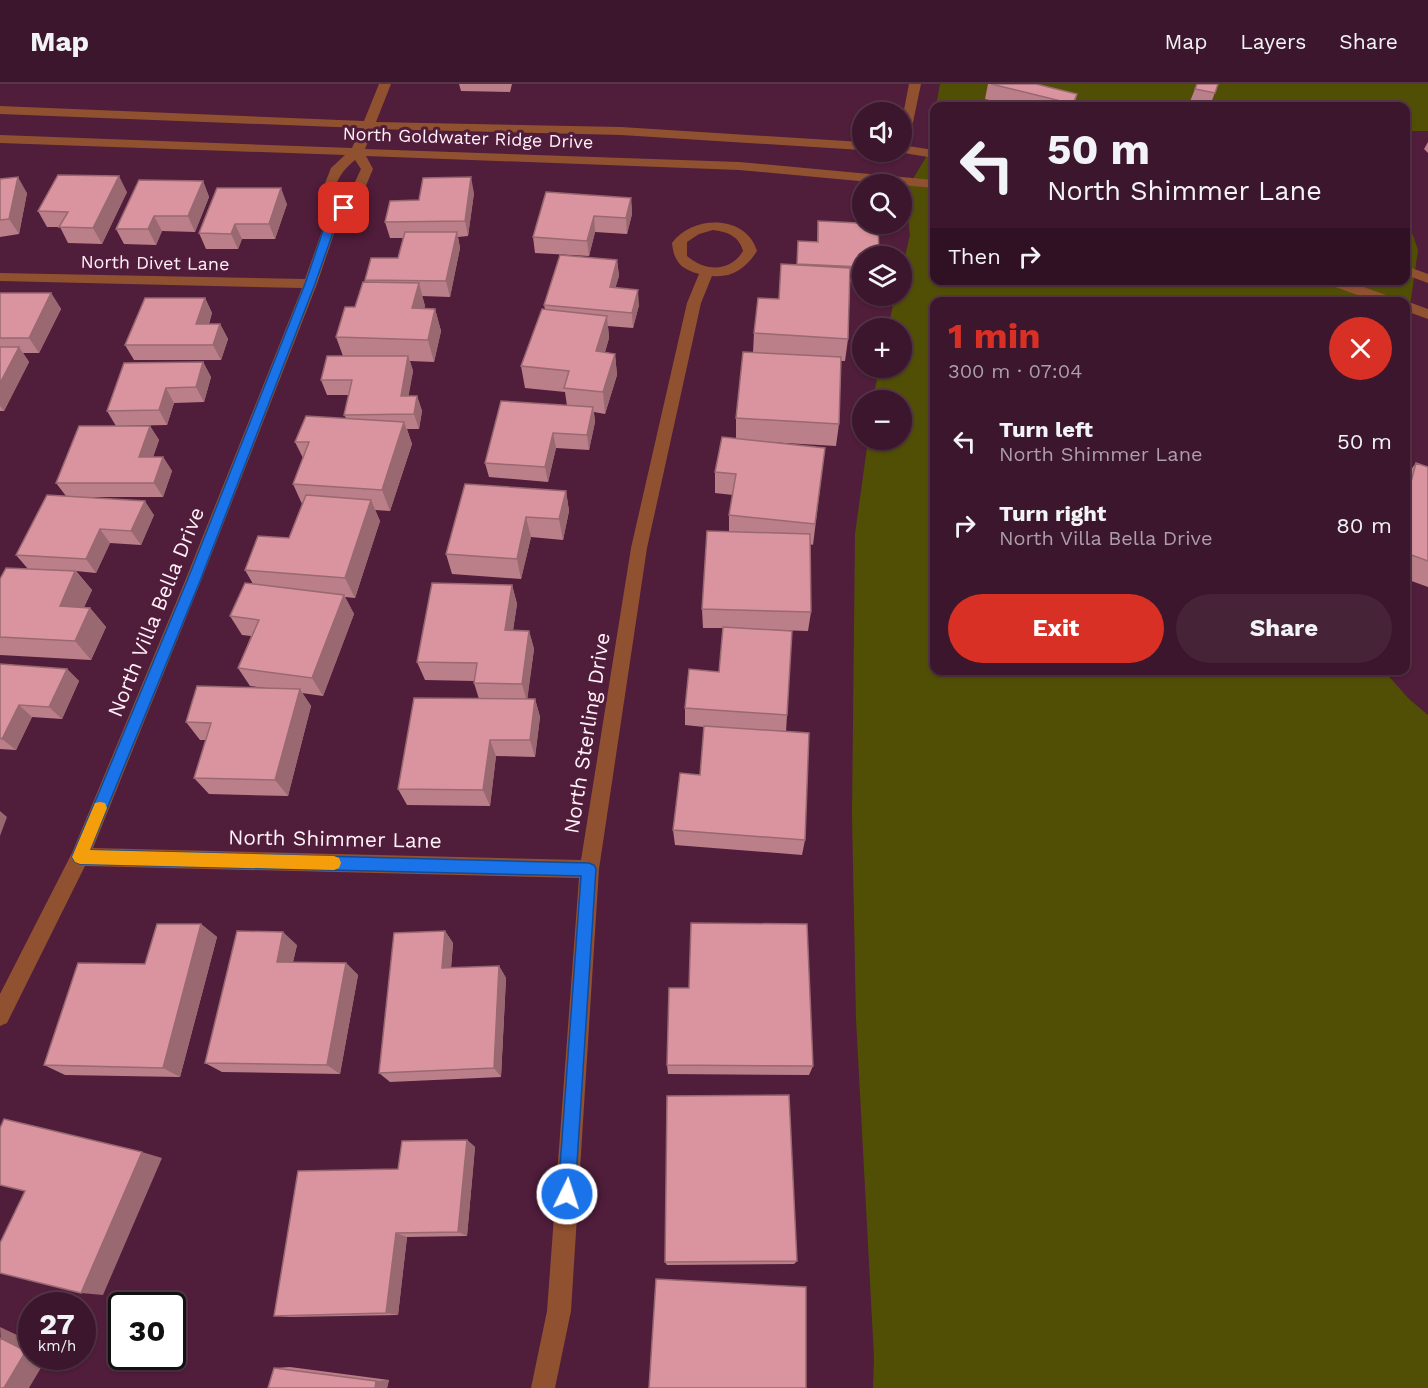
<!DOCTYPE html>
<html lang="en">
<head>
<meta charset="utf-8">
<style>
	body { margin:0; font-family:"Work Sans",sans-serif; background:#472338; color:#f1f3f6; height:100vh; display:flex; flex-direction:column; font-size:22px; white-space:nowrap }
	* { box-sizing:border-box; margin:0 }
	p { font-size:20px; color:#ac9fa9 }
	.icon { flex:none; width:33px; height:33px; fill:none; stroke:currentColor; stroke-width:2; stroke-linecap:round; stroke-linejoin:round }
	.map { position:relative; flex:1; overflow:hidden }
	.details { position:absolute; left:930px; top:213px; width:480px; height:378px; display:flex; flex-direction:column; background:#3c162c; border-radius:12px; box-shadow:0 2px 4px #0004,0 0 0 2px #553548 }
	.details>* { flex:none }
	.banner { position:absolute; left:930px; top:18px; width:480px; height:183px; border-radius:12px; box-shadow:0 2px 4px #0004,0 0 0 2px #553548; background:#3c162c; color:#f1f3f6; overflow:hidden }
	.fabs { position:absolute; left:852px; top:18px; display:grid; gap:12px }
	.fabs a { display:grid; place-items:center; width:60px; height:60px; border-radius:50%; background:#3c162c; box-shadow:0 2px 4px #0004,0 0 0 2px #553548; font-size:30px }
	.speed { position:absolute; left:18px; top:1208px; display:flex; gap:12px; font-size:30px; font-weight:700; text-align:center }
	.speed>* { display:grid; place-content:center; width:78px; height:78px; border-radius:50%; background:#3c162c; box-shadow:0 2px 4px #0004,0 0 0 2px #553548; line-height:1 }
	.speed small { font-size:15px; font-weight:400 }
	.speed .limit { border:3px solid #111; border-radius:9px; background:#fff; color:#111 }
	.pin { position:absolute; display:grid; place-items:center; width:51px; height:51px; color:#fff; margin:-26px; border-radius:12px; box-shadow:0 3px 9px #0006 }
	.me { position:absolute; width:66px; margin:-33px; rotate:4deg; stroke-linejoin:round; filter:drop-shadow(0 0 4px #0008) }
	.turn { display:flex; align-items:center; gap:21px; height:126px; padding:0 18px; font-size:27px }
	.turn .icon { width:78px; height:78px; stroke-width:2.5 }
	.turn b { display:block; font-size:42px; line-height:51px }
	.then { display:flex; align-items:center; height:57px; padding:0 18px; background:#0003; gap:12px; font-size:22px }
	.round { display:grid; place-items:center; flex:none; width:63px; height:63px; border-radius:32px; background:#472338 }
	.head { display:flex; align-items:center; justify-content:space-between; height:102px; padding:0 18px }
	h1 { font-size:36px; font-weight:700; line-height:45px; color:#d93025 }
	.button { display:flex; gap:12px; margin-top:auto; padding:12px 18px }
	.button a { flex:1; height:69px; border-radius:36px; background:#d93025; color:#fff; font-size:24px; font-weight:700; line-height:69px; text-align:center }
	.button a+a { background:#472338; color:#f1f3f6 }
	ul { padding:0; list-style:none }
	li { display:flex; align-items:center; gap:18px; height:84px; padding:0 18px }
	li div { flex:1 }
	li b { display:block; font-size:22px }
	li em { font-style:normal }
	header { display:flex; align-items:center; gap:36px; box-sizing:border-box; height:84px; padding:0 30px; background:#3c162c; border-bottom:2px solid #553548 }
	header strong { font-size:28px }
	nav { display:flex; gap:33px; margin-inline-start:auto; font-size:21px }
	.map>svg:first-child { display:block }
</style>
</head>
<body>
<header>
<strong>Map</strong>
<nav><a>Map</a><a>Layers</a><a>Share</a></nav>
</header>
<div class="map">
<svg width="1428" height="1304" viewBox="0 0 1428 1304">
	<rect width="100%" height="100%" fill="#501d3b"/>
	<path fill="#514f06" d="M940,0H1428V47H1406V22H936Z
		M934,31V196H1406V131L1418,166L1408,236L1406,235V218L1357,217L1350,215L1349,218H934V586L1384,587L1409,615L1428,631V1304H873L874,1273L856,935L852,730L855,450L868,356H902V316H873L879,284H902V244H888L895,212H902V185L910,151L905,108L934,60Z"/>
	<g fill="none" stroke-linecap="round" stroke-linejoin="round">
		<path fill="#905130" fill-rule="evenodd" d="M379,0H391L376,38L621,43L862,58V66L621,51L373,45L365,65L739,78L934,96V104L739,86L366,72L373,85L359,118L339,135L317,200L201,497L93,764L581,776L631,464L687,219L699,190C681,185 674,178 672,159C692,131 746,130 757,167C746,184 733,194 712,192L701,219L647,464L599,785L571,1227L555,1304H531L547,1227L579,794L85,782L7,939L0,942V910L72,769L185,497L302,204L0,197V189L305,195L327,133L320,112L331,84L345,71L0,59V51L352,64L361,44L0,30V22L364,37ZM355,76L361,85L348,113L336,123C330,104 340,88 355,76ZM713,146C728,148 739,152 743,167C730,189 704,187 687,172V158L699,150Z
			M909,0H921L908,62L934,66V74L898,68H902V36Z
			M1406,182L1428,190V199L1406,191Z
			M1323,196H1344L1397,215L1399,218H1377L1324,199Z
			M1406,217L1428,225V235L1406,227Z"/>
	</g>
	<path fill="#bb7f8a" d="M459,0H512L510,8L461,7Z
		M988,0H1036L1077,10L1074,22H1016L985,15Z
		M1197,0H1218L1210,22H1199L1189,20Z
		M1428,58V69L1424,65Z
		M0,95L27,109L19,150L0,153Z
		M203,97L209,113L195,148L162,147L156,161L124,160L116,145Z
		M127,108L102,160L68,159L60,143H47L38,127Z
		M474,109L468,152L458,153L460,164L450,213L422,212L425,222L424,224L435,225L441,247L434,278L410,277L413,287L408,312H417L422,327L419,345H407L412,360L390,427L375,426L380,437L355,514L345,513L354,530L323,612L302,609L311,622L288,712L209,710L194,694L206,656H200L186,638L266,604L250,602L238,584L251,552L242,551L230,532L253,500L245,486L289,454L302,420L293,400L303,374L295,358L346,334L344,331L349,311H327L321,296L343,272L336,253L355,223L365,198V196L398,174L403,154H390L385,138L419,116Z
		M631,114L632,130L627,150L595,148L589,172L535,169L533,153Z
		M287,120L275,155H242L238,165H206L199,149Z
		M818,137L862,172V198H850L848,255L845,277H841L839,340L836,362L768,358L825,364L813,461L810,460L811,528L808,547L774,546L787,631L786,648L805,756L802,771L675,761L673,746L700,691L704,643L685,641V624L719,588L723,544H703L702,525L729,447V431L733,411L715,409V388L736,354V334L753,268L754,249L779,215L797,181L798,157L817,158Z
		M617,176L619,192L615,204L639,221L633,244L608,242L609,254L605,268L615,270L617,291L605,330L594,328L595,338L589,366L556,364L548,398L489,393L485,379L567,322L565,308L525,304L521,282L545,225L544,221Z
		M0,209H51L61,225L39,269H23L29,278L4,327H0Z
		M205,214L212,229L209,240H220L228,255L221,276H134L125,261Z
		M203,278L211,293L204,318L174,319L167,341L116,342L107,327Z
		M150,342L159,356L153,373H163L172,387L163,413H84L154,431L141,461L110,459L96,489L76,487L92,506L84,523L90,524L106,543L91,576L0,571V495L28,485L16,471L66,412L56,399Z
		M1416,379L1428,383V503L1406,495V392Z
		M566,407L569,427L563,456L531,453L521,495L452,490L446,470Z
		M512,501L517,520L513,546L529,547L534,565L527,615H535L540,633L535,673L496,672L490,722L407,721L398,705L479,615L474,599V597L425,596L417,578Z
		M0,580L67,585L79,597L62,635L32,633L16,666L0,665Z
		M201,840L217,853L180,993L65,991L44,981L145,880Z
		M445,847L453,859L451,884L499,882L506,894L501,993L390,998L379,989Z
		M297,861L293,878L346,879L358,891L340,990L222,988L205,979Z
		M667,981L813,982L809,991L668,990Z
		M467,1056L475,1063L467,1152L407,1153L398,1231L290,1233L274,1232L398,1085Z
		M797,1177L794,1180L667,1181L665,1178Z
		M290,1283L389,1296L387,1304H268L274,1284Z"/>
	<path fill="#996870" d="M119,92L127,108L102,160L93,144Z
		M18,93L27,109L19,150L9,135Z
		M471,93L474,109L468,152L465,137Z
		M203,97L209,113L195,148L188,132Z
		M281,104L287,120L275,155L269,140Z
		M631,114L632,130L627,150L626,134Z
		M154,132L162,147L156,161L148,145Z
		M594,132L595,148L589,172L587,157Z
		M235,140L242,155L238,165L231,150Z
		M457,148L460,164L450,213L446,197Z
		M617,176L619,192L611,219L610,203Z
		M419,199L425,222L419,246L412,224Z
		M638,206L639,221L633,244L632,229Z
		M51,209L61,225L39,269L29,254Z
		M205,214L212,229L203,255L196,240Z
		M435,225L441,247L434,278L428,256Z
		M607,232L609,254L599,289L596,267Z
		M220,240L228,255L221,276L213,261Z
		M19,263L29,278L4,327L0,322V299Z
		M615,270L617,291L605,330L603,308Z
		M408,272L413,287L406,327L401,312Z
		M203,278L211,293L204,318L196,303Z
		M166,304L174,319L167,341L159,326Z
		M417,312L422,327L419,345L414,330Z
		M593,323L595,338L589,366L587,351Z
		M404,338L412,360L390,427L382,406Z
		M150,342L159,356L148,387L139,373Z
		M553,349L556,364L548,398L545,383Z
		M163,373L172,387L163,413L154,399Z
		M566,407L569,427L563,456L559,435Z
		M371,416L380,437L355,514L345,494Z
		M145,417L154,431L141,461L131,447Z
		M526,433L531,453L521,495L517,475Z
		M100,445L110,459L96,489L86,475Z
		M75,487L92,506L76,541L60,522Z
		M512,501L517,520L510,565L505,546Z
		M344,511L354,530L323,612L312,594Z
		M90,524L106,543L91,576L75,557Z
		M529,547L534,565L527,618L522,600Z
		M67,585L79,597L62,635L49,623Z
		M300,605L311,622L288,712L275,696Z
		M535,615L540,633L535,673L530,656Z
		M19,621L32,633L16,666L2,655Z
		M490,656L496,672L490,722L483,706Z
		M0,727L7,733L0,752Z
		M201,840L217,853L180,993L163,984Z
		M445,847L453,859L450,896L442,884Z
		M283,848L297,861L290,890L277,878Z
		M346,879L358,891L340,990L327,981Z
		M499,882L506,894L501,993L494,984Z
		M467,1056L475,1063L467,1152L458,1148Z
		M142,1068L162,1074L103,1211L81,1209Z
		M396,1149L407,1153L398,1231L386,1229Z
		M0,1243L32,1258V1272H48L29,1304H4Z
		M389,1296L387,1304H375L376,1297Z"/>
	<path fill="#da94a0" stroke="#996870" stroke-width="1.5" d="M991,0H1036L1077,10L1073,20Z
		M1197,0H1218L1215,9L1195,5Z
		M58,91L119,92L93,144L59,143L68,128L38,127Z
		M18,93L9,135L0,136V95Z
		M471,93L465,137L385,138L390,117L419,116L423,94Z
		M139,96L203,97L188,132H154L148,145H116Z
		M217,104H281L269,140H235L231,150L199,149Z
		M546,108L631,114L626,134L594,132L587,157L533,153Z
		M818,137L878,140L879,172H862V183L797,180L798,157L818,158Z
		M405,148H457L446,197L365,196L371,174H398Z
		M560,171L617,176L610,203L638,206L632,229L544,221Z
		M781,180L850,184L848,255L754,249L758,214L779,215Z
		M363,198L419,199L412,224L435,225L428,256L336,253L345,223H355Z
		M0,209H51L29,254H0Z
		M145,214H205L196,240H220L213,261H125Z
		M542,225L607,232L596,267L615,270L603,308L564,304L569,287L521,282Z
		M0,263H19L0,299Z
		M743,268L841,273L839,340L736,334Z
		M327,272H408L401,312H417L414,330L344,331L352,296H321Z
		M203,278L196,303L166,304L159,326L107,327L124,279Z
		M501,317L593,323L587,351L553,349L545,383L485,379Z
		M306,332L404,338L382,406L293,400L309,358H295Z
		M79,342H150L139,373H163L154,399H56Z
		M722,353L825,364L815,440L729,431L736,390L715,388Z
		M1416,379L1428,383V477L1406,469V417Z
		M465,400L566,407L559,435L526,433L517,475L446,470Z
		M47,411L145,417L131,447L100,445L86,475L16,471Z
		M306,411L371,416L345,494L245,486L258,452L289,454Z
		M707,447L810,450L811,528L702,525Z
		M6,484L75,487L60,522L90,524L75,557L0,553V495Z
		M245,499L344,511L312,594L238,584L259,536L230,532Z
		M432,499L512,501L505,546L529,547L522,600L474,599L477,579L417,578Z
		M723,543L792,547L787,631L685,624L689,585L719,588Z
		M0,580L67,585L49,623L19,621L2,655L0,654Z
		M197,602L300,605L275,696L194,694L211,639L186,638Z
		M414,614L535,615L530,656H490L483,706L398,705Z
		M704,642L809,649L805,756L673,746L680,689L700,691Z
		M691,839L807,840L813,982L667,981L669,904H689Z
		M157,840H201L163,984L44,981L78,879L145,880Z
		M237,847L283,848L277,878L346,879L327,981L205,979Z
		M445,847L442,884L499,882L494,984L379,989L394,849Z
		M789,1011L797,1177L665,1178L667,1012Z
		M4,1035L142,1068L81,1209L0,1189V1159L25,1107L0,1101V1044Z
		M467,1056L458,1148L396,1149L386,1229L274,1232L298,1087L398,1085L402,1057Z
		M656,1195L806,1203V1304H649Z
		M0,1254L26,1267L4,1304H0Z
		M274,1284L376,1297L375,1304H268Z"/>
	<path fill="#1a73e8" stroke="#114b97" stroke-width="1.5" d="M340,122L349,124L338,134L315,200L200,497L90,766L589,779L594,781L596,785L575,1110L573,1116L567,1119L561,1116L558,1110L581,792L80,780L75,778L72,773L187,497L305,200L328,132Z"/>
	<path fill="#f59e0b" d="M100,718L105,719L107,724L90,766L334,772L339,774L341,779L339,784L334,786L80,780L75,778L72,773L95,719Z"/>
	<g text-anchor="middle" stroke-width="6" stroke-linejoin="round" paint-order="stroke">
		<g font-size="18" fill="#fff1f7" stroke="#501d3b">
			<text transform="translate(468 54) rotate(2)" y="6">North Goldwater Ridge Drive</text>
			<text transform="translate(155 179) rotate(1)" y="6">North Divet Lane</text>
		</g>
		<g font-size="21" fill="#fff1f7" stroke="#501d3b">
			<text transform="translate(156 528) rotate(-68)" y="7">North Villa Bella Drive</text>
			<text transform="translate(587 649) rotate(-81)" y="7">North Sterling Drive</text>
			<text transform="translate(335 755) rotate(1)" y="7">North Shimmer Lane</text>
		</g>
	</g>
</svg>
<div class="fabs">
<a><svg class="icon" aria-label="sound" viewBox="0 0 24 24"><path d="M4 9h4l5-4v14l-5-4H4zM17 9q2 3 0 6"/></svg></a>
<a><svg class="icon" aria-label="search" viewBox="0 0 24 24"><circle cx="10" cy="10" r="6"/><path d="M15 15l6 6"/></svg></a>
<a><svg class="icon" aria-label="layers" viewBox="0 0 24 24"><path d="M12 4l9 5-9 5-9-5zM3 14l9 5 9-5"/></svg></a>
<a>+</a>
<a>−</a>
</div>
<div class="speed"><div>27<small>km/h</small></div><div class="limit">30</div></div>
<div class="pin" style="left:344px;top:124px;background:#d93025"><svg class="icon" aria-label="arrive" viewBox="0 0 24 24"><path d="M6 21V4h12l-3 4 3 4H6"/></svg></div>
<svg class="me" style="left:567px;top:1110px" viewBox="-20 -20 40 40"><circle r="17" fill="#1a73e8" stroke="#fff" stroke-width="3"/><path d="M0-11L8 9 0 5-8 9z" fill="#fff"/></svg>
<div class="banner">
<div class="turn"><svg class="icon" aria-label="left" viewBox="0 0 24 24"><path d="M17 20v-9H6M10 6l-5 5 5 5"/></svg><div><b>50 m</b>North Shimmer Lane</div></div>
<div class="then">Then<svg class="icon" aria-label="right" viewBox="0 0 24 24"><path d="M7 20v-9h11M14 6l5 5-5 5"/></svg></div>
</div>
<section class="details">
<div class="head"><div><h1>1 min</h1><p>300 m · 07:04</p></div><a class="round" style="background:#d93025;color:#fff"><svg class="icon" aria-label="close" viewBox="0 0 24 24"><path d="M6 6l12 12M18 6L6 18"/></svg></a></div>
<ul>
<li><svg class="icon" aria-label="left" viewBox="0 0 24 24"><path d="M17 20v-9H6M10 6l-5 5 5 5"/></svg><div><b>Turn left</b><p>North Shimmer Lane</p></div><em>50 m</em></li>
<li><svg class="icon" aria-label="right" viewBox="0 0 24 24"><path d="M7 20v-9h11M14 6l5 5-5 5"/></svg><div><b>Turn right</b><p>North Villa Bella Drive</p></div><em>80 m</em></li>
</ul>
<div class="button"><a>Exit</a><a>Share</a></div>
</section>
</div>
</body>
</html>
